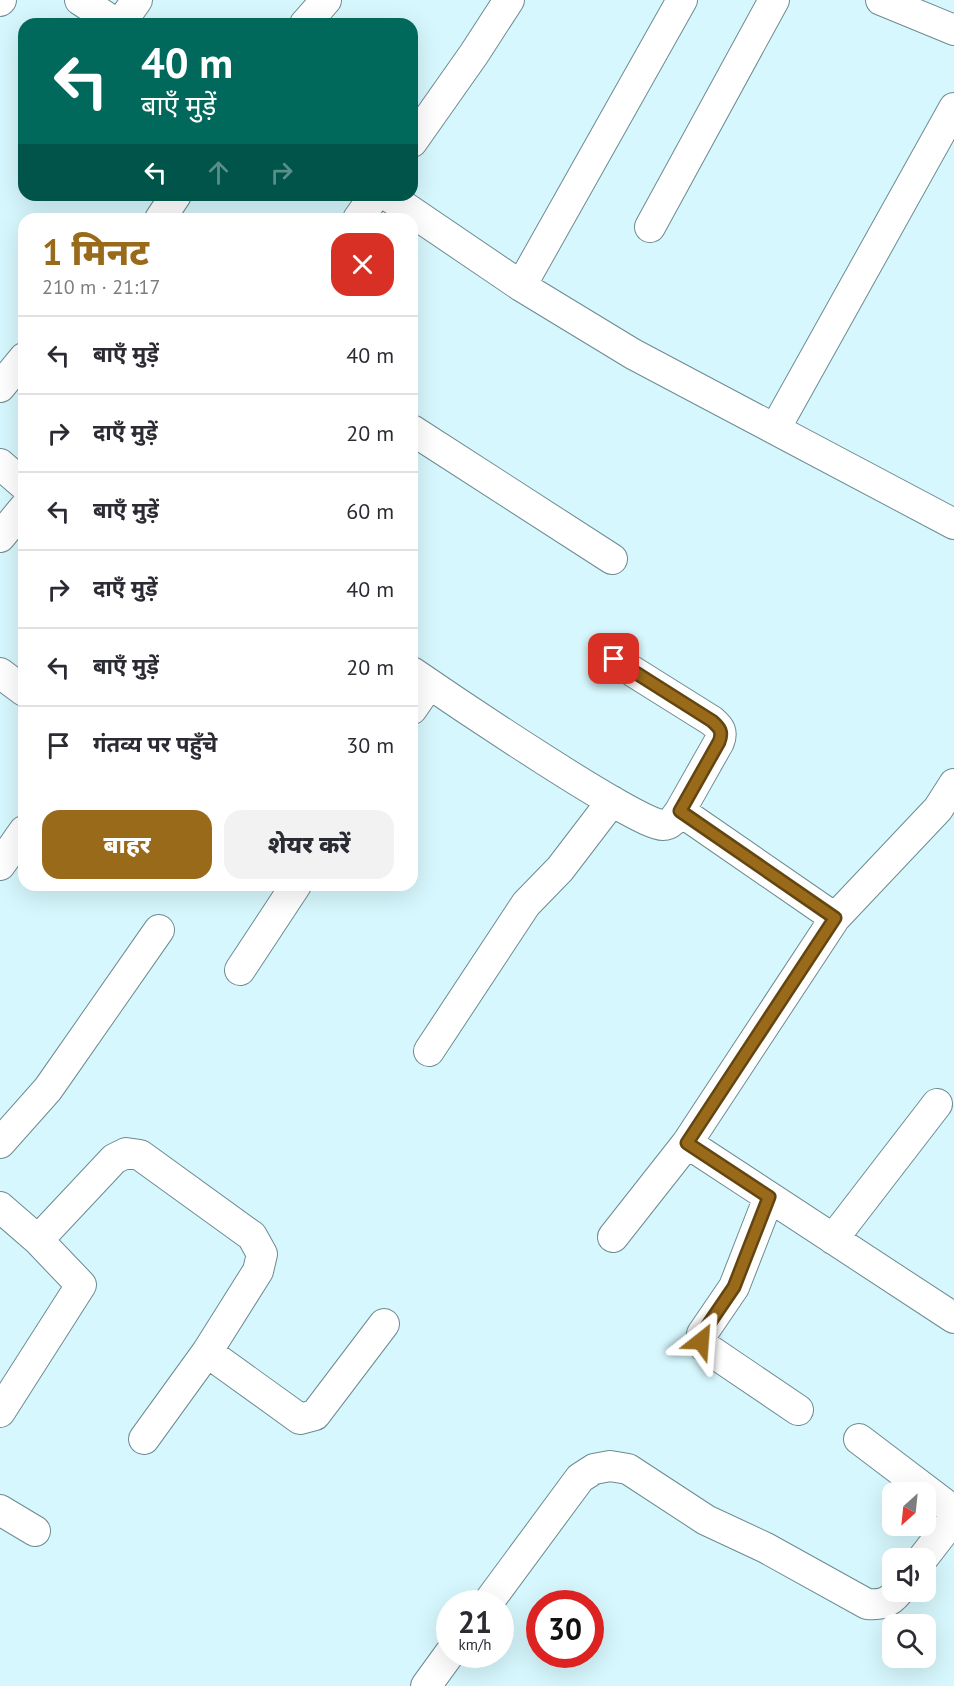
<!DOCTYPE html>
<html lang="hi">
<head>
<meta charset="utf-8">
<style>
	body { margin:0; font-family:"PT Sans","Noto Sans Devanagari",sans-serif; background:#f2f2f3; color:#2b2b33; height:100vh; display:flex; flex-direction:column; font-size:22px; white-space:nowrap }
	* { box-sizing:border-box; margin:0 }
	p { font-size:20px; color:#7c7c81 }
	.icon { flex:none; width:33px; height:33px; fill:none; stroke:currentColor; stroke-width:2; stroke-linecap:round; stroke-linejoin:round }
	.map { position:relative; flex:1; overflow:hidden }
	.details { position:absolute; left:18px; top:213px; width:400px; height:678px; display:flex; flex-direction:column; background:#fff; border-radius:18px; box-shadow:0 6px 24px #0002 }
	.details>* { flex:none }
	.top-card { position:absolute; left:18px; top:18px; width:400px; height:183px; border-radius:18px; box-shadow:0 6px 24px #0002; background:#00695c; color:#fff; overflow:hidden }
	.needle { width:39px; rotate:207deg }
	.tools { position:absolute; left:882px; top:1482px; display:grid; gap:12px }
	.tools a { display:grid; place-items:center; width:54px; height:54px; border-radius:12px; background:#fff; box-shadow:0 6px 24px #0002; font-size:30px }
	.speed { position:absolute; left:436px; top:1590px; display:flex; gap:12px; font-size:30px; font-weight:700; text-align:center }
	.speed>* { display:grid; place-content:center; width:78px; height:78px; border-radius:50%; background:#fff; box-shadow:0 6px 24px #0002; line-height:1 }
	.speed small { font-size:15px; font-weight:400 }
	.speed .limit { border:9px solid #d22; background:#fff; color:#111 }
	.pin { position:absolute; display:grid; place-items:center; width:51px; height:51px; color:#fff; margin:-26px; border-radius:12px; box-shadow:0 3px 9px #0006 }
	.me { position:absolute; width:66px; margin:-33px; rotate:28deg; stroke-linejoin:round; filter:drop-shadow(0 0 4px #0008) }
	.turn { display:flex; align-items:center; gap:21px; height:126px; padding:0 24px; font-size:27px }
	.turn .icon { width:78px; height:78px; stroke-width:2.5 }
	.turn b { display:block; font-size:42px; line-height:51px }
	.lanes { display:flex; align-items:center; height:57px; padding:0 24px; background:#0003; justify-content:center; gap:30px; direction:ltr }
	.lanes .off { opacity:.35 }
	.round { display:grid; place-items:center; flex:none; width:63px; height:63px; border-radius:18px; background:#f2f2f3 }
	.headline { display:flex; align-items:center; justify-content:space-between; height:102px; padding:0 24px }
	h1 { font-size:36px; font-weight:800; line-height:45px; color:#986a1a }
	.cta { display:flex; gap:12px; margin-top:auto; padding:12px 24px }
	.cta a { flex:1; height:69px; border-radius:18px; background:#986a1a; color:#fff; font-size:24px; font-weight:800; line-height:69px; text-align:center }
	.cta a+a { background:#f2f2f3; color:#2b2b33 }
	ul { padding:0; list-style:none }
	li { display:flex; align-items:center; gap:18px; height:78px; padding:0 24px; border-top:2px solid #e1e1e2 }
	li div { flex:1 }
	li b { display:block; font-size:22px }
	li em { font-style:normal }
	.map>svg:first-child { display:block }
</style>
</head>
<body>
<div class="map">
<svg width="954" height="1686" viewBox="0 0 954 1686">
	<rect width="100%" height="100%" fill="#d6f7fd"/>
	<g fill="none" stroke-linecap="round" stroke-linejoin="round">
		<g stroke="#6d8b90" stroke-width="32">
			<path id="street" d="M80,0L117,24
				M881,0L954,30
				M0,1L1,0
				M120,24L137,0
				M305,24L326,0
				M412,142L474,54L509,0
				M387,195L521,286L633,354L954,524
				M160,219L176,195
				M358,219L375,195
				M650,227L774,0
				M521,286L682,0
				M0,387L24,358
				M775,429L954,108
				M412,430L612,559
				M0,464L24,485
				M0,537L24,508
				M412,672C444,694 640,827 663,825C671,825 675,818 680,811L719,742C723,732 720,728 712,721L613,659
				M0,673L24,691
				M412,709L429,684
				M0,865L24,831
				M835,918L938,809L954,784
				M240,970L296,885
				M429,1051L526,904L560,869L612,801
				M0,1143L48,1089L159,930
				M687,1143L954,1318
				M769,1197L734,1287L702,1334L701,1341L705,1347L798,1410
				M0,1207L38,1240L81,1285L0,1412
				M613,1237L687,1143L835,918L680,811
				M833,1239L937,1104
				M38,1240L114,1159L126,1153L140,1155L252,1236L262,1254L258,1271L207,1352L144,1439
				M207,1352L300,1419L315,1415L384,1324
				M859,1439L954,1511
				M0,1510L35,1531
				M923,1558L954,1518
				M487,1604L580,1478L594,1469L610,1466L628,1469L706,1520L766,1548L867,1604C881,1605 889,1603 898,1592
				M426,1686L450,1653"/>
		</g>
		<use href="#street" stroke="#fff" stroke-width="30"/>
	</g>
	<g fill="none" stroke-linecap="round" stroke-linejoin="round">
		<g stroke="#634511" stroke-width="15">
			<path id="route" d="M614,659L712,721C720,728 723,732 719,742L680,811L835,918L687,1143L769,1197L734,1287L702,1334L701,1341"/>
		</g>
		<use href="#route" stroke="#986a1a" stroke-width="10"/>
	</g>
</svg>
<div class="tools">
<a><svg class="needle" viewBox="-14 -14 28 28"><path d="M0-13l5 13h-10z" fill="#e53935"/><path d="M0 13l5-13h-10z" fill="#7c7c81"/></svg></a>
<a><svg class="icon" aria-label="sound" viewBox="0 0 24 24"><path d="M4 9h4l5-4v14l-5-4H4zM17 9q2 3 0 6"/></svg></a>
<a><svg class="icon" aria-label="search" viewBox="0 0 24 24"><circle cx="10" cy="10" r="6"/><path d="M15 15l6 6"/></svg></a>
</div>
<div class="speed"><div>21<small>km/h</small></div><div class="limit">30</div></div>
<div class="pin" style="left:614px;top:659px;background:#d93025"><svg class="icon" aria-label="arrive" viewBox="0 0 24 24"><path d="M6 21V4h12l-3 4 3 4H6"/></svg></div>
<svg class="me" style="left:701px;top:1341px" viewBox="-20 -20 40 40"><path d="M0-17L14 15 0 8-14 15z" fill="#986a1a" stroke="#fff" stroke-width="4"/></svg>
<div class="top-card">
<div class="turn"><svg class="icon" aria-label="left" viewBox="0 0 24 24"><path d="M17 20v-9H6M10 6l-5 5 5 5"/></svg><div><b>40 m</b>बाएँ मुड़ें</div></div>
<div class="lanes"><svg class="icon" aria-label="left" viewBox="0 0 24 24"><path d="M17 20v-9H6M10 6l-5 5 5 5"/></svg><svg class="icon off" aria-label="ahead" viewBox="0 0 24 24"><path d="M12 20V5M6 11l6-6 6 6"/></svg><svg class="icon off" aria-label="right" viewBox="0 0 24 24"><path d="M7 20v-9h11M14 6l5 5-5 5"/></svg></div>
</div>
<section class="details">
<div class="headline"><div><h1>1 मिनट</h1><p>210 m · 21:17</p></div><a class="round" style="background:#d93025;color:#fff"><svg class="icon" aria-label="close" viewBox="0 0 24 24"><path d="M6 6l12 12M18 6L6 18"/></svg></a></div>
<ul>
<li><svg class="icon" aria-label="left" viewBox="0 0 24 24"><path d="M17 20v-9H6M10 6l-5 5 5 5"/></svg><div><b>बाएँ मुड़ें</b></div><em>40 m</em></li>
<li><svg class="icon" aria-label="right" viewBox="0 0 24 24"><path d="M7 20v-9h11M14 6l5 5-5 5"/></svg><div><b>दाएँ मुड़ें</b></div><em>20 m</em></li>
<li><svg class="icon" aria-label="left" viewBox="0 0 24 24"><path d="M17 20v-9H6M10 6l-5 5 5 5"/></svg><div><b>बाएँ मुड़ें</b></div><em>60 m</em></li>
<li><svg class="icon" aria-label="right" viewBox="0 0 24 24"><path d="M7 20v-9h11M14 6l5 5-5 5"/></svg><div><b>दाएँ मुड़ें</b></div><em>40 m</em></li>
<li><svg class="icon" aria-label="left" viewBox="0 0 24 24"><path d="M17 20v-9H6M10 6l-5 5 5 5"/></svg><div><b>बाएँ मुड़ें</b></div><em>20 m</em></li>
<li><svg class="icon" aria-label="arrive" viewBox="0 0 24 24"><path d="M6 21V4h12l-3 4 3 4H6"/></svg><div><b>गंतव्य पर पहुँचे</b></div><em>30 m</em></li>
</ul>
<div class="cta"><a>बाहर</a><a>शेयर करें</a></div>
</section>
</div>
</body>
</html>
